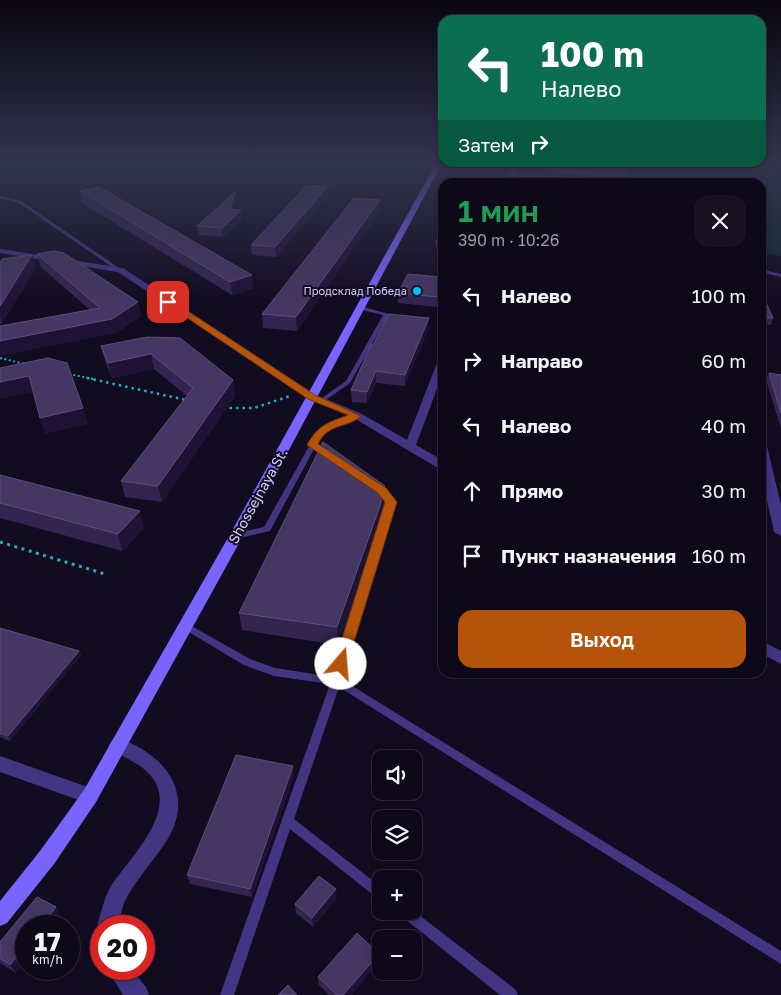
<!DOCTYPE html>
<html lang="ru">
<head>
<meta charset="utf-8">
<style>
	body { margin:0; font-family:"Golos Text",sans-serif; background:#171222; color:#f1f3f6; height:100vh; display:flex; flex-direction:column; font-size:19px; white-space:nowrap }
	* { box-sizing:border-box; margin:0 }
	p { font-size:16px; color:#9b9aa2 }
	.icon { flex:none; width:28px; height:28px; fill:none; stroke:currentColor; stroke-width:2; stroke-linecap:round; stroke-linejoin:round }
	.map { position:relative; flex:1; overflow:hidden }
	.sheet { position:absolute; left:438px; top:178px; width:328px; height:500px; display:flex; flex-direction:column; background:#0e0919; border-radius:15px; box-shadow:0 2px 8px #0003,0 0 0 1px #2e2a38 }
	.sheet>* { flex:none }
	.guide { position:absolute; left:438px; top:15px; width:328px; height:152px; border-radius:15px; box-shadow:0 2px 8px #0003,0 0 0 1px #2e2a38; background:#0b6e4f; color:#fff; overflow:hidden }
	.controls { position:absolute; left:372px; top:750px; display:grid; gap:10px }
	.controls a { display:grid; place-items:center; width:50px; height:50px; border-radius:10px; background:#0e0919; box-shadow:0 2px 8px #0003,0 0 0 1px #2e2a38; font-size:25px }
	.speed { position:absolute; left:15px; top:915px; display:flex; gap:10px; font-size:25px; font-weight:700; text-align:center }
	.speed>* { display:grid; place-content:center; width:65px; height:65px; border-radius:50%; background:#0e0919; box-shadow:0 2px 8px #0003,0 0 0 1px #2e2a38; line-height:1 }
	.speed small { font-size:12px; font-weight:400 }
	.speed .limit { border:8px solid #d22; background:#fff; color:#111 }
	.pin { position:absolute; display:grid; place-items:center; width:42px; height:42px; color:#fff; margin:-21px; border-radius:10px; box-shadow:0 2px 8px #0006 }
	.me { position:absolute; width:55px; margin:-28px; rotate:18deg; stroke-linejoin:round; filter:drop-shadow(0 0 4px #0008) }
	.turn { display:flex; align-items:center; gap:18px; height:105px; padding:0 20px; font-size:22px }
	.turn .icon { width:65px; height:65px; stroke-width:2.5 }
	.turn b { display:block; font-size:35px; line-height:42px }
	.then { display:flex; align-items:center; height:48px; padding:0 20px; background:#0003; gap:10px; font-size:19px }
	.round { display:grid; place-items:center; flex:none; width:52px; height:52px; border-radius:15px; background:#171222 }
	.summary { display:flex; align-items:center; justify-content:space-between; height:85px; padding:0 20px }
	h1 { font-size:30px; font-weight:600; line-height:38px; color:#1e9e55 }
	.primary-button { display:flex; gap:10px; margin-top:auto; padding:10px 20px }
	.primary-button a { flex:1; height:58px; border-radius:15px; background:#b45309; color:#fff; font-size:20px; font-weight:600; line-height:58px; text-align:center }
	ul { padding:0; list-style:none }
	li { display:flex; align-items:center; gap:15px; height:65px; padding:0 20px }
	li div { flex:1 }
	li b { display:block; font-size:19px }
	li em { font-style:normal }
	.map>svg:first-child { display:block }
</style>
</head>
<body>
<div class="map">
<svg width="781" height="995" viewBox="0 0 781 995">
	<rect width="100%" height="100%" fill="#120c21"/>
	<path fill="#0f292c" d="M636,165H781V256L760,252V182H628L626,177Z"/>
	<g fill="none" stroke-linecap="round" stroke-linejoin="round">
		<path stroke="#29aeb7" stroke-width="2" stroke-dasharray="2 2.5" stroke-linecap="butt" d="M0,358L25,364
			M69,374L93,379"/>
		<path stroke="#29aeb7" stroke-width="2.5" stroke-dasharray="2.5 4" stroke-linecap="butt" d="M87,378L186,400
			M223,408H254L290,396"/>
		<path stroke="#29aeb7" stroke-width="3" stroke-dasharray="3 4.5" stroke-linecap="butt" d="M0,542L105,574"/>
		<path fill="#423582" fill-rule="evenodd" d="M635,165H655L656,166L654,167Z
			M512,174L549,177L551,178L549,179L511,176Z
			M591,180L610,181L612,182H590Z
			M0,196L21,201L122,270L118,271L19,203L0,198Z
			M760,269L781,274V277L760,272Z
			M360,306L389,314L350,383L323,402H319V400L346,381L383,315L358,309V307Z
			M356,413L358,414L359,415L358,416L329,427L322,434L316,445L332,455L328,457L314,449L270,531L236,539L233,538L232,536L233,534L264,527L317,432L325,425Z
			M374,485C386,485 394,498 395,509L341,679L781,951V964L339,687L294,819L381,887V900L377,898L290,829L234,995H220L330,684L274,676L244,665L182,628L181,626L182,624L185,623L188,624L250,659L275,668L333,677L387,509L384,497L374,489L373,487Z
			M398,911H414L516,990L518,995H500L400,915Z"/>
		<path fill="#423582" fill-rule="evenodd" d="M513,165H519L511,182H505Z
			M0,249L123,268L316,395L360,413L407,440L437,363L442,360V375L416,445L442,460V468H438L352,417L308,399L118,272L0,253Z
			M760,439L766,442L781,505V536L774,532L760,468Z
			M760,640L781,651V664L760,653Z
			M118,738C162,753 195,790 169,837C156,859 136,878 125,901C122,908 120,918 117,926H101V934L97,926C101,913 104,898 111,886C131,856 186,805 145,770C136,762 122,756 112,750L109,745L112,740Z
			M0,756L96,790L99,796L96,802L90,804L0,772Z
			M107,969H131L146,987L149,995H123Z"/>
		<path fill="#7a64ff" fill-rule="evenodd" d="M435,165H441L243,536L96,802L54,864L7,923L0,926V901L40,851L84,790L229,536Z"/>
	</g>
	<path fill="#332550" d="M550,171L627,176L626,179L549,175Z
		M329,185V194L276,257L252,255L251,245Z
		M80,191L252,275L253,288L232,295L82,203Z
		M236,201L234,209L242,219L223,237L199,235L197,226Z
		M380,211L297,331L263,328L262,314Z
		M442,220V249L436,248V242L439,236H437V230Z
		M37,254L138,302L141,316L116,333L41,267Z
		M0,263L36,268L2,323L0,324Z
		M442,277V297L438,307L398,303V293Z
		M760,294L773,318L771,325L760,324Z
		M428,329L405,386L376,383L367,403L352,402L351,390L373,345Z
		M147,337L233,380L235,396L162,502L125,497L121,481L187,396L154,369L112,378L105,361L101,346Z
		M769,373L781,375V428L766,380Z
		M0,475L144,528L122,551L0,518Z
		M385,486V503L381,523L338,645L242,630L239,613Z
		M0,628L79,651L81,655L10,741L0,737Z
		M293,766L294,775L252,897L190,884L187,875Z
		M37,897L56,907L60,916L52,926H26V960L16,973L0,963V942Z
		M337,898L313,927L296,913L295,904Z
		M379,954V962L351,995H329L319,985L318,977Z"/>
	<path fill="#1e1335" d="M329,185V194L276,257L275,247Z
		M235,192L236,201L231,218L230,209Z
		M380,200V211L297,331L296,317Z
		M241,210L242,219L223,237L222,228Z
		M32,255L36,268L2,323L0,316V306Z
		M252,275L253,288L232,295L230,282Z
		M442,288V297L438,307L439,297Z
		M138,302L141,316L116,333L0,356V341Z
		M429,318L428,329L405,386V375Z
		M151,354L154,369L112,378L108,363Z
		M376,371V383L367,403V392Z
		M29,376L34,392L0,399V382Z
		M233,380L235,396L162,502L158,486Z
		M83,408L88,424L45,434L40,418Z
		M385,486V503L381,523L338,645L337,627Z
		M140,511L144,528L122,551L118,534Z
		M79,651L81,655L10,741L8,736Z
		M293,766L294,775L252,897L250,889Z
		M336,889L337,898L313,927L312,918Z
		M56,907L60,916L52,926H41Z
		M26,945V960L16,973L10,965Z
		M379,954V962L351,995H343Z"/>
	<path fill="#443763" stroke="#5c4e7b" d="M552,165H626L627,176L550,171Z
		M542,176L602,179L600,182H539Z
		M329,185L275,247L251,245L306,186Z
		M99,187L252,275L230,282L80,191Z
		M235,192L230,209L241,210L222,228L197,226Z
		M354,198L380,200L296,317L262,314Z
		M442,220V243L436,242L442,230H437Z
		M54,251L64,253L138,302L112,319L0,341V326L100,308L37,254Z
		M32,255L0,306V263L2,259Z
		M408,274L442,277V288L439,297L398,293Z
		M760,294H762L773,318L760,317Z
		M389,314L429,318L405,375L376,371L367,392L351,390L371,345H373Z
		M147,337L180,338L233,380L158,486L121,481L193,388L151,354L108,363L101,346Z
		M48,358L67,363L83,408L40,418L29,376L0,382V368Z
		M769,373L781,375V413Z
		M323,442L385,486L380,506L337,627L239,613Z
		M0,475L140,511L118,534L0,503Z
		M0,628L79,651L8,736L0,733Z
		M236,755L293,766L250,889L187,875Z
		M319,876L336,889L312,918L295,904Z
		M37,897L56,907L41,926H26V945L10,965L0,958V942Z
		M357,933L379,954L343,995H337L318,977Z
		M288,985L297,995H278Z"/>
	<linearGradient id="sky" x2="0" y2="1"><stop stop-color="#0a0712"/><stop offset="0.54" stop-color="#33344e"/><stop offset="1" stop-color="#33344e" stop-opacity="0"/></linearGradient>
	<rect width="781" height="304" fill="url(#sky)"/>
	<path fill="#b45309" stroke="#753606" d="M165,300H171L315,395L361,416C347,429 329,422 318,444L386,488L397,502L346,668L341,670L336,668L334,664L385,502L378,493L307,445C318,425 327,423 348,415L308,399L165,303Z"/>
	<circle fill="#00c1f8" stroke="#120c21" stroke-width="2" cx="417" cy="291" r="5"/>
	<g text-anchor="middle" stroke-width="4" stroke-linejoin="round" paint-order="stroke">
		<g font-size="11" fill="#d9cdff" stroke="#120c21" text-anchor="end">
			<text x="407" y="295">Продсклад Победа</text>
		</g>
		<g font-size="14" fill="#d9cdff" stroke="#120c21">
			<text transform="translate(258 496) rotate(-61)" y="5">Shossejnaya St.</text>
		</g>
	</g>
</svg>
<div class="controls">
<a><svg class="icon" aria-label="sound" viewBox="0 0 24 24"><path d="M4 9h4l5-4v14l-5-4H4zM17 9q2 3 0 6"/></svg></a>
<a><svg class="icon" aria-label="layers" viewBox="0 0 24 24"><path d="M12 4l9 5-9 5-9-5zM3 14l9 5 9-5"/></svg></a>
<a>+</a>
<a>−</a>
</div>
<div class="speed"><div>17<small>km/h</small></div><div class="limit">20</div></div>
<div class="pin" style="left:168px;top:302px;background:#d93025"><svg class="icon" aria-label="arrive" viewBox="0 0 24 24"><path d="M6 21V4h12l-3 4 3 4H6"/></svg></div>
<svg class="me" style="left:341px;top:664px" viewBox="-20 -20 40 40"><circle r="19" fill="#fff"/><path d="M0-13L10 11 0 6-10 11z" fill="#b45309"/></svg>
<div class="guide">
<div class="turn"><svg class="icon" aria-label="left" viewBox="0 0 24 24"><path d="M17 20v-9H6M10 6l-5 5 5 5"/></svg><div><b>100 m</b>Налево</div></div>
<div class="then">Затем<svg class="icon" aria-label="right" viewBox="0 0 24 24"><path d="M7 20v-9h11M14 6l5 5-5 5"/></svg></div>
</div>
<section class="sheet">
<div class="summary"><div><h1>1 мин</h1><p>390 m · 10:26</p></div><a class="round"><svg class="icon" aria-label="close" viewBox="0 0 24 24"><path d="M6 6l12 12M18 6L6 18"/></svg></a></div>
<ul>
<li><svg class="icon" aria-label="left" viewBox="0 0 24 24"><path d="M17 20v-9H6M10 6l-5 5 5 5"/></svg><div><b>Налево</b></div><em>100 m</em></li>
<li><svg class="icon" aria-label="right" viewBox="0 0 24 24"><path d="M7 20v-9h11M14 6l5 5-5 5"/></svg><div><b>Направо</b></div><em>60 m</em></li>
<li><svg class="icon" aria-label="left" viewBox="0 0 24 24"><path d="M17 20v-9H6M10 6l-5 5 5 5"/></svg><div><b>Налево</b></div><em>40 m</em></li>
<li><svg class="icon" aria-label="ahead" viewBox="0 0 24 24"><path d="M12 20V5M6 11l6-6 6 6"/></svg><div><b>Прямо</b></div><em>30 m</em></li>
<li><svg class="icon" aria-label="arrive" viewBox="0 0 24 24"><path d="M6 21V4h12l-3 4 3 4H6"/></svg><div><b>Пункт назначения</b></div><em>160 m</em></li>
</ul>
<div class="primary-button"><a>Выход</a></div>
</section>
</div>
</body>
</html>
